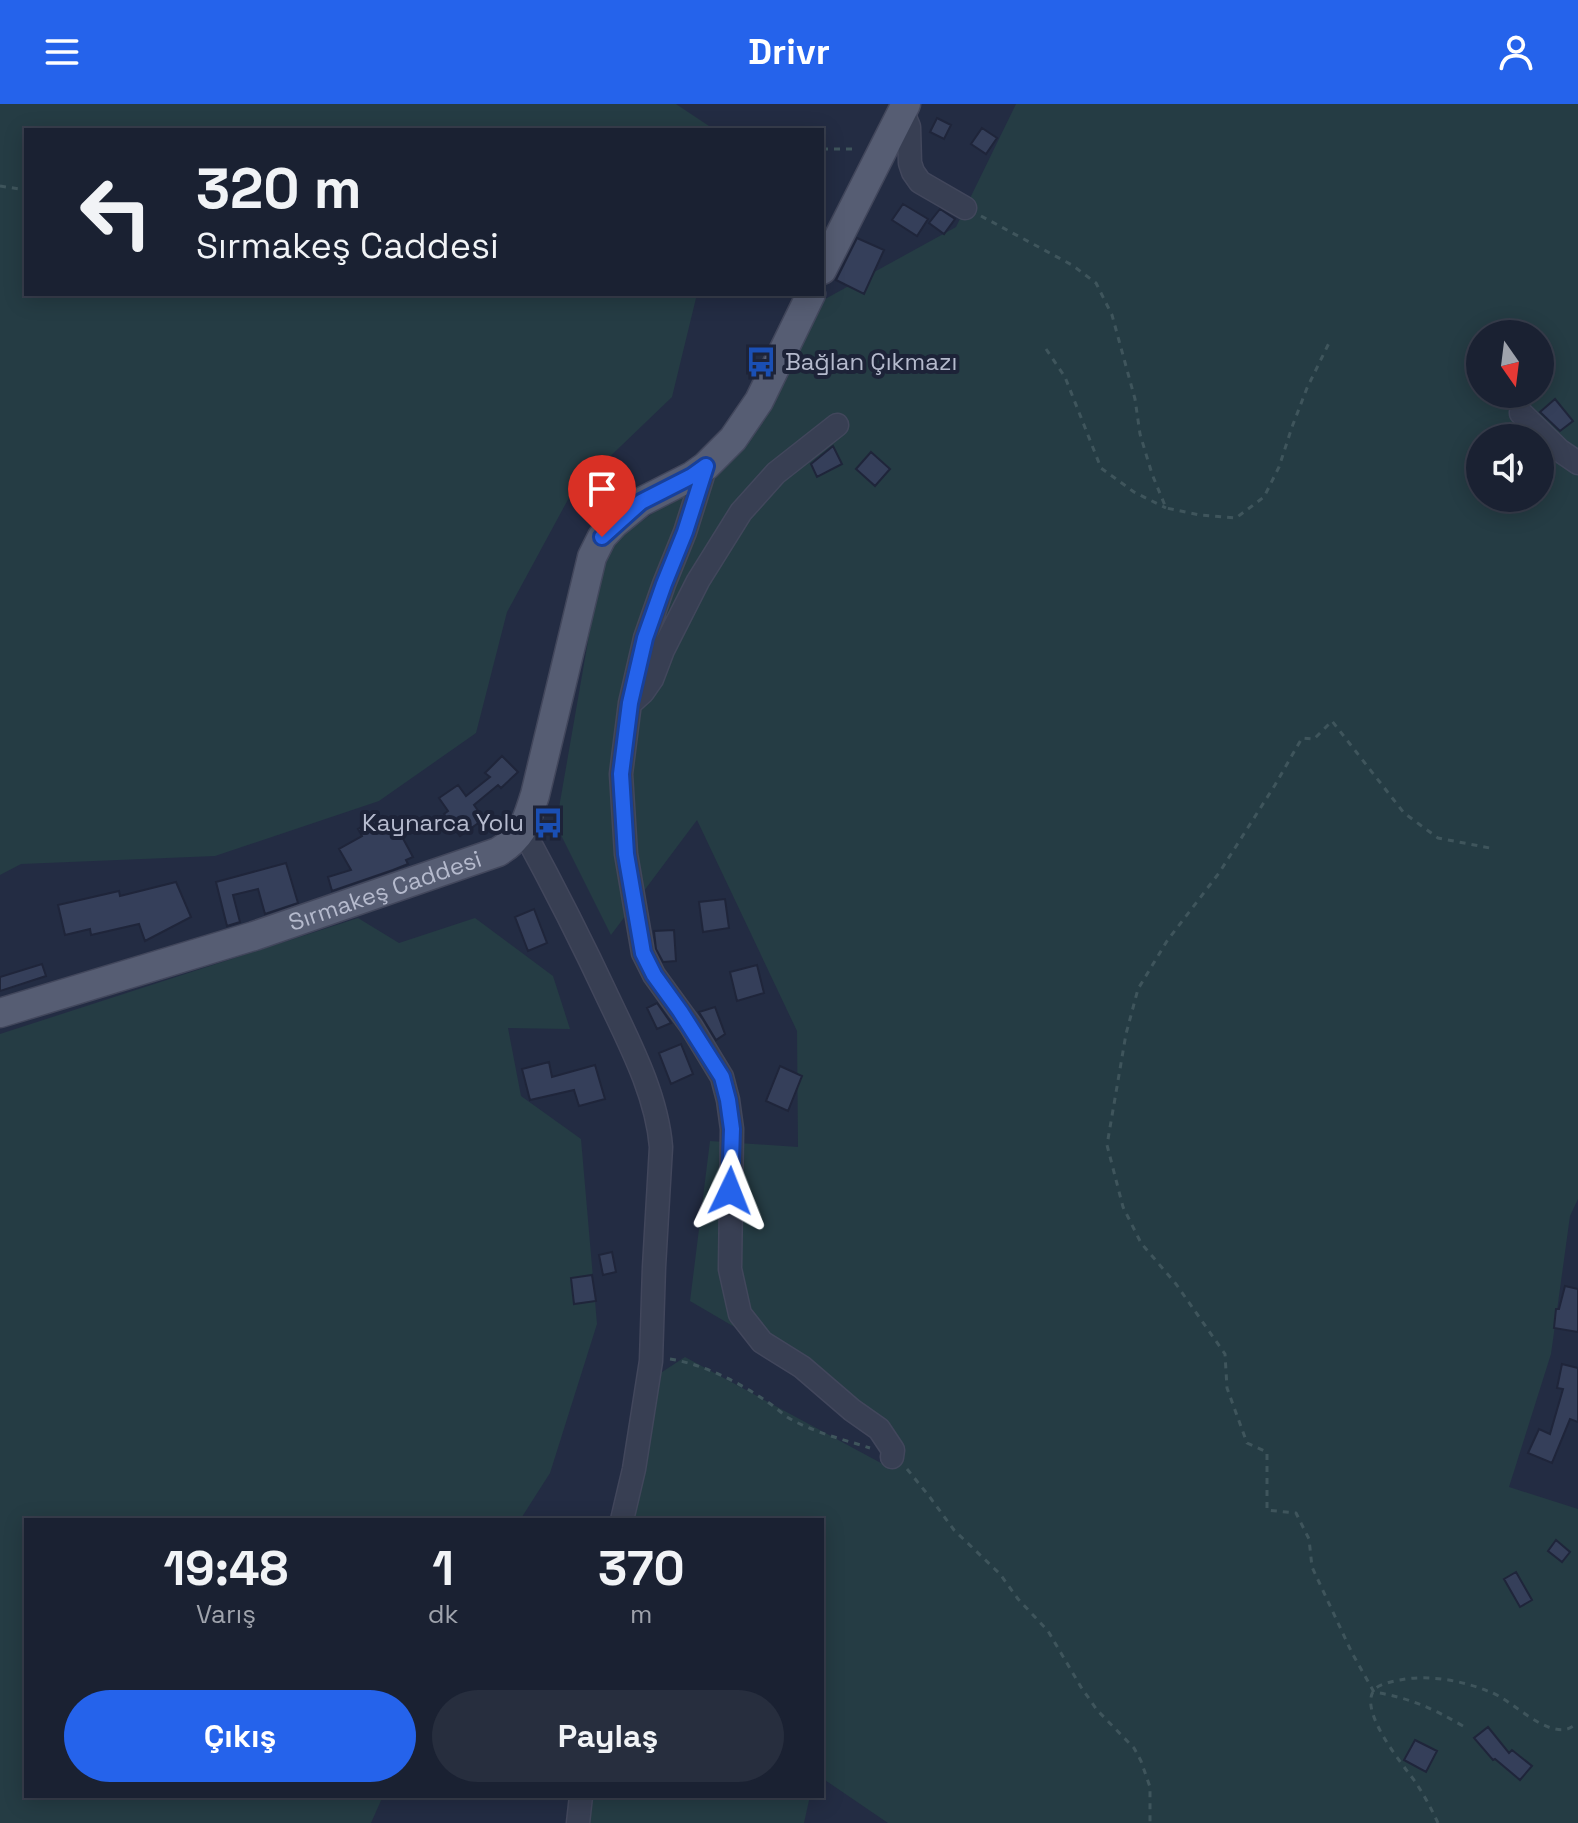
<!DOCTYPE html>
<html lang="tr">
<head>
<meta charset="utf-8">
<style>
	body { margin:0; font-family:"Space Grotesk",sans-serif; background:#272e3e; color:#f1f3f6; height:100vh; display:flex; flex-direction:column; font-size:30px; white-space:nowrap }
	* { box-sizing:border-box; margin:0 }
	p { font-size:26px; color:#9fa3ac }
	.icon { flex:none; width:44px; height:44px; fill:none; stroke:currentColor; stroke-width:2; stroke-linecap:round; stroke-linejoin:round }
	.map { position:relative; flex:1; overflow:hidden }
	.side { position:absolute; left:24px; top:1414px; width:800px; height:280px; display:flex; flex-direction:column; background:#1a2132; border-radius:0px; box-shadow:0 4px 20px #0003,0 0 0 2px #383e4d }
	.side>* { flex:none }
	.top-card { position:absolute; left:24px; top:24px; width:800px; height:168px; border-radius:0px; box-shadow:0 4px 20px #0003,0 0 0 2px #383e4d; background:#1a2132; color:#f1f3f6; overflow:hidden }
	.needle { width:52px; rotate:166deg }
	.fabs { position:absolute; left:1466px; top:216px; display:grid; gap:16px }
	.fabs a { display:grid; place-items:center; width:88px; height:88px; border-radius:50%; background:#1a2132; box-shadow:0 4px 20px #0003,0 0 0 2px #383e4d; font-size:40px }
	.pin { position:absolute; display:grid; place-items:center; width:68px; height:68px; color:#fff; margin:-82px -34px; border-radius:50% 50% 50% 0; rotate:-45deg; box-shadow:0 0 8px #0007 }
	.pin .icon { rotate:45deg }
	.me { position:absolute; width:88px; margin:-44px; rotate:2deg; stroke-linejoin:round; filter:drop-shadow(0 0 6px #0008) }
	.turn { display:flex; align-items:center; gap:28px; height:168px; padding:0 40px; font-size:36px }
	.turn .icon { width:104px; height:104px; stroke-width:2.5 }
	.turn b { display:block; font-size:56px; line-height:68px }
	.eta { display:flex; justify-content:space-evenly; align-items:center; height:136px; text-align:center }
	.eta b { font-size:48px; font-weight:700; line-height:56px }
	.action { display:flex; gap:16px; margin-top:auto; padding:16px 40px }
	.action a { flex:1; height:92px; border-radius:48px; background:#2563eb; color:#fff; font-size:32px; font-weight:700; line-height:92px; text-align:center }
	.action a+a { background:#272e3e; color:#f1f3f6 }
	header { display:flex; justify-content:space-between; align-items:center; height:104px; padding:0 40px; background:#2563eb; color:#fff; font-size:36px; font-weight:700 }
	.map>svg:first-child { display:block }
</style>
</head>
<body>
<header><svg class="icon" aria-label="menu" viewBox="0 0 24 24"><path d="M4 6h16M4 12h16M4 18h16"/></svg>Drivr<svg class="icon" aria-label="person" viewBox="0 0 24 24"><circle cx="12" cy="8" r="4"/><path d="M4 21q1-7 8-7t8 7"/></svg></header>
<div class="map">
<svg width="1578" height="1719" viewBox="0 0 1578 1719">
	<rect width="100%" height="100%" fill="#232c43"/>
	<path fill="#253c44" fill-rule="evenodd" d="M0,0H676L709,22V26H26V190H697L672,293L571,390L507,508L476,629L379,697L215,752L21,760L0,771Z
		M1016,0H1578V1095L1570,1112L1551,1250L1509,1383L1578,1405V1719H888L822,1674V1416H628L659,1270L685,1253L892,1365L856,1294L690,1197L710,1037L798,1043L797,927L697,716L611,831L556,721L604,445L737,347L816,200L956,123ZM1480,230H1540V290H1480ZM1480,334H1540V394H1480Z
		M358,814L399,839L475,814L553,872L570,925L508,924L521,992L581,1035L597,1220L550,1369L520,1416H26V1692H383L371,1719H0V930Z
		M587,1692H810L804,1719H587Z"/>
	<path fill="#353f5a" stroke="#1f253a" stroke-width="2" d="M937,14L951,21L944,35L930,28Z
		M982,24L997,34L986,50L971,40Z
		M903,100L928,115L917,132L892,116Z
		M940,105L955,115L944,130L929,119Z
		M857,134L884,146L864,190L836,176Z
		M1555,295L1573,317L1560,327L1540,308Z
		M833,342L842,360L817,373L811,360Z
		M871,348L890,365L875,382L856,365Z
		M502,652L518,668L501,684L498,681L474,701L484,715L460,732L444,710L448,707L439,694L458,681L466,692L490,673L485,669Z
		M382,712L386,719L393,716L413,753L406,756L408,760L393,766L332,787L328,773L351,766L339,745L362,732L358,725Z
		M286,759L298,799L265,810L258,785L233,791L240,818L227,822L216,778Z
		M176,778L191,813L145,837L139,820L91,831L90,825L65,831L58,801L119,787L120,792Z
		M725,795L729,824L703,828L699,798Z
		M534,805L547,839L528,847L515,813Z
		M674,826L676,857L663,858L656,845L654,827Z
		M42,860L46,872L0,887V873Z
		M757,861L764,889L737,897L730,868Z
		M657,899L671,919L657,925L647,904Z
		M715,903L725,930L716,936L699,908Z
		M681,940L693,970L671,980L659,949Z
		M549,958L552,973L595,961L605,995L579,1002L574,986L530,996L522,965Z
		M780,962L802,972L788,1007L766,997Z
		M612,1148L616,1168L603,1171L599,1151Z
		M592,1171L596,1197L574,1200L571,1174Z
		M1565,1182L1578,1185V1228L1554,1224L1556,1205H1559Z
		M1562,1260L1578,1264V1318L1570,1315L1552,1359L1528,1349L1539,1325L1550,1330L1563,1285L1557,1284Z
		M1556,1436L1570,1448L1562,1458L1548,1447Z
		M1516,1468L1532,1496L1520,1503L1504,1475Z
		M1488,1623L1509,1649L1512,1646L1532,1662L1520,1676L1495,1655L1493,1656L1474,1634Z
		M1415,1636L1437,1647L1426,1668L1404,1656Z"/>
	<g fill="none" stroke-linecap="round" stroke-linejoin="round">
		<g stroke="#42475c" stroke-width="25">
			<path id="minor" d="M902,6L909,23L910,59L913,68L920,78L965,104
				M1521,309L1559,346L1578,359
				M706,362L685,428L664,480L645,534L630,599L624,646L621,670L626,750L643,849L654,871L691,922L722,973L728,996L732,1025L730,1165L740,1210L762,1238L802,1263L852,1306L879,1325L893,1346L892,1353
				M632,598L643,588L652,575L663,546L698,477L741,408L776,369L837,321
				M523,726C554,783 583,840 610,898C632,944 657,993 661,1043L654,1163L651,1257L634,1365L622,1416
				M578,1719L581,1692"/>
		</g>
		<g stroke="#42475c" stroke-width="31">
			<g id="major">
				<path d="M822,166L906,0"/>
				<path id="s1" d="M0,909L254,832L498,748C524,732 526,718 535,691L592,453L602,433L614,420L641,398L692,372L706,362L733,335L759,297L811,190"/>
			</g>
		</g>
		<path stroke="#3f555c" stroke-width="3" stroke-dasharray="6 6" stroke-linecap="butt" d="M708,26L724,24L729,26
			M822,45H858
			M0,82L26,86
			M981,112L1072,161L1096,179L1112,211L1135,295L1140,330L1152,370L1166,404L1200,411L1236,414L1264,393L1279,363L1292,323L1307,284L1329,239
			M1046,245L1065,273L1101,364L1134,388L1166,404
			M670,1255C707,1261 742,1280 772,1301C777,1305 782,1309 787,1313C812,1328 842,1335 870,1344
			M907,1365L929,1392L954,1426L1000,1470L1018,1495L1048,1527L1081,1583L1097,1606L1134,1644L1141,1657L1150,1683V1719
			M1463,1622C1432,1604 1410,1594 1374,1588L1352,1549L1312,1463L1309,1435L1296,1409L1267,1406V1348L1247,1339L1227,1284L1225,1250L1176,1180L1141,1139L1123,1103L1107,1041L1126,930L1138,885L1167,837L1219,769L1275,681L1302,634L1314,635L1332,617L1404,709L1438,734L1495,745
			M1438,1719C1431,1704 1423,1689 1414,1676C1402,1660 1355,1603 1376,1584C1381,1580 1393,1577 1400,1576C1427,1570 1465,1577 1490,1588C1512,1596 1543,1631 1567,1625C1571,1624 1574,1621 1578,1620"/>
		<use href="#minor" stroke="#383f53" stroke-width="22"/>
		<use href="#major" stroke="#565d73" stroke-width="28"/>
	</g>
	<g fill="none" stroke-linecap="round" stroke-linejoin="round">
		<g stroke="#184099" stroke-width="20">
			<path id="route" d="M602,433L641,398L692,372L706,362L685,428L664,480L645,534L630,599L621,670L626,750L643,849L654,871L680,907L722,973L728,996L732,1025L730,1087"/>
		</g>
		<use href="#route" stroke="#2563eb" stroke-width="14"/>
	</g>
	<defs>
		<g id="bus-bare" transform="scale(2.4)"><path d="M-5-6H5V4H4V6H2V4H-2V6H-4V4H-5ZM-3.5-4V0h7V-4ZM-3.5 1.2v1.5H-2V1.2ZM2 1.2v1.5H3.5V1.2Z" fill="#1a4fb4" stroke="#1d2338" stroke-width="2.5" paint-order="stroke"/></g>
	</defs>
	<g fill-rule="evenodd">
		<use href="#bus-bare" x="761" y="258"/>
		<use href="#bus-bare" x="548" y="719"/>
	</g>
	<g text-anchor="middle" stroke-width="8" stroke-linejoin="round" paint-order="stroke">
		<g font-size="24" fill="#b5bacd" stroke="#1d2338" text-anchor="start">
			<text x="785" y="266">Bağlan Çıkmazı</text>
			<text x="524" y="727" text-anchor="end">Kaynarca Yolu</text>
		</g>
		<g font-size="24" fill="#b5bacd" stroke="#1d2338">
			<text dy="8" stroke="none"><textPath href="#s1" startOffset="404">Sırmakeş Caddesi</textPath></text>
		</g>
	</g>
</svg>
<div class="fabs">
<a><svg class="needle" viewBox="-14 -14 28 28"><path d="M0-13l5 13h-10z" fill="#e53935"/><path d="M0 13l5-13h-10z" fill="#9fa3ac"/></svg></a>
<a><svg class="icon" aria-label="sound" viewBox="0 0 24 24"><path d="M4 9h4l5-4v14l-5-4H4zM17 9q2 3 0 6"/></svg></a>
</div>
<div class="pin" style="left:602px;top:433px;background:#d93025"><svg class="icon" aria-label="arrive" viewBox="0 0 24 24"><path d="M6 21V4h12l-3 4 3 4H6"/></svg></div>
<svg class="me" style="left:730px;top:1087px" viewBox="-20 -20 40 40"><path d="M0-17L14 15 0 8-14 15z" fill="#2563eb" stroke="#fff" stroke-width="4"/></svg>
<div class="top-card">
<div class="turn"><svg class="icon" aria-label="left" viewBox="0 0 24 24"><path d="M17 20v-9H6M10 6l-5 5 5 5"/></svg><div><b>320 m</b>Sırmakeş Caddesi</div></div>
</div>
<section class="side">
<div class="eta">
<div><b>19:48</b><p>Varış</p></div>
<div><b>1</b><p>dk</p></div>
<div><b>370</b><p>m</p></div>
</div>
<div class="action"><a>Çıkış</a><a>Paylaş</a></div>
</section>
</div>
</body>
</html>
